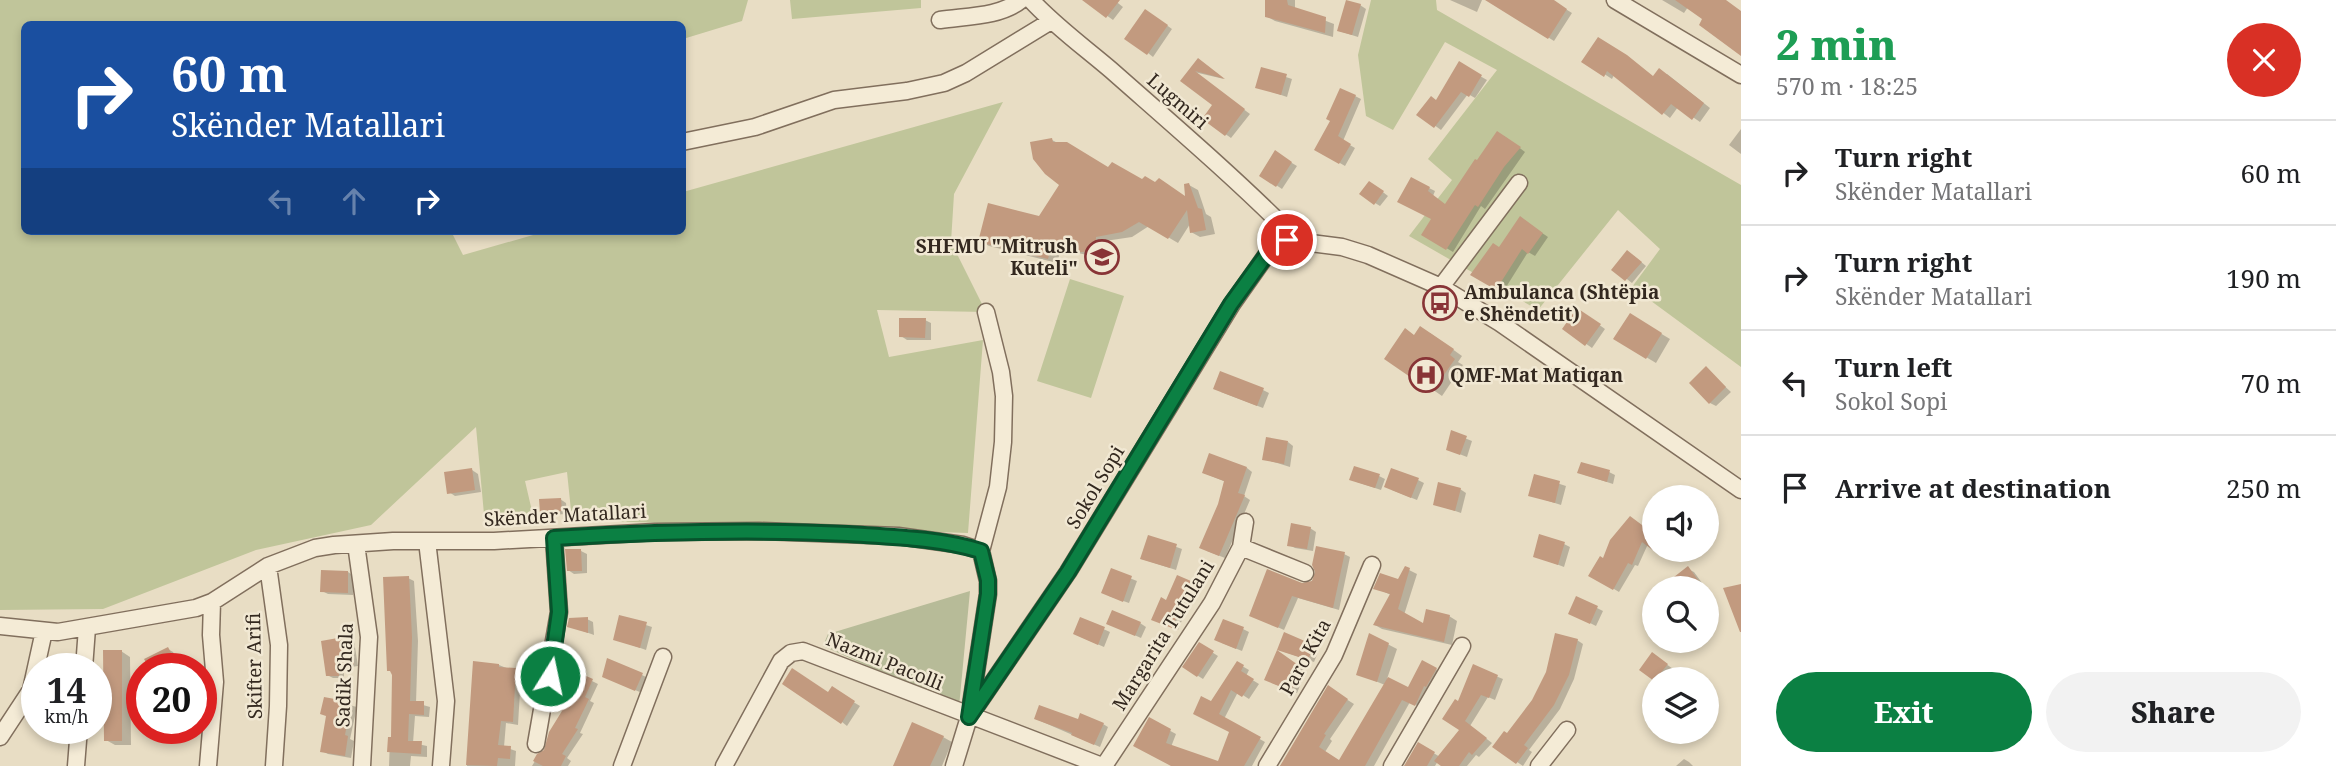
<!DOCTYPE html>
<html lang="en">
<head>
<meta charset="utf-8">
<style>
	body { margin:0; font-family:"Noto Serif",serif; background:#f2f2f2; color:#202124; height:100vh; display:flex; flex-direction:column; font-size:26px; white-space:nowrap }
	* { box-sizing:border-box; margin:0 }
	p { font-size:23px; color:#757577 }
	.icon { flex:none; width:38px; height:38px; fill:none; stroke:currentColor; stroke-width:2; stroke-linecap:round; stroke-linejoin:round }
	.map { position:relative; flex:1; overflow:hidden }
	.details { display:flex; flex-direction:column; background:#fff; width:595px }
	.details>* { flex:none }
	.guide { position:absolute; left:21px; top:21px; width:665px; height:214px; border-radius:10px; box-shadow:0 4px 10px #0003; background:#1a4fa0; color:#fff; overflow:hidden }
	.fabs { position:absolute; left:1642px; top:485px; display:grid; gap:14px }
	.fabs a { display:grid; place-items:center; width:77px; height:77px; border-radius:50%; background:#fff; box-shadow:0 4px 10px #0003; font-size:35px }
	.speed { position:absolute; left:21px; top:653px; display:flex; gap:14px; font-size:35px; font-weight:700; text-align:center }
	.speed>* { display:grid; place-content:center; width:91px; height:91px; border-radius:50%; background:#fff; box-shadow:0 4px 10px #0003; line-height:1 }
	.speed small { font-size:18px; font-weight:400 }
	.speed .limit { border:10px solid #d22; background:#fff; color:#111 }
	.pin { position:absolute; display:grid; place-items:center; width:60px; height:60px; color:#fff; margin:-30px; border:4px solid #fff; border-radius:50%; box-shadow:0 2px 7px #0007 }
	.me { position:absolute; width:77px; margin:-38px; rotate:10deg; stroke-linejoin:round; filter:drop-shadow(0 0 5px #0008) }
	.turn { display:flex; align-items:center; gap:24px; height:147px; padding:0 35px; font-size:32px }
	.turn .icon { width:91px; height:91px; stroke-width:2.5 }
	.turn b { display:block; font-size:49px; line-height:60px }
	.lanes { display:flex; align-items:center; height:66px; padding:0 35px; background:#0003; justify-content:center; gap:35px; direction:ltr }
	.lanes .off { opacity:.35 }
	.round { display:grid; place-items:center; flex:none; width:74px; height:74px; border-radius:37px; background:#f2f2f2 }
	.head { display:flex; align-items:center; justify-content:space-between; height:119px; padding:0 35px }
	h1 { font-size:42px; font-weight:800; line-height:52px; color:#1e9e55 }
	.primary-button { display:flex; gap:14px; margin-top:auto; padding:14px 35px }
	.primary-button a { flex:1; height:80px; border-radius:42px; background:#0b8043; color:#fff; font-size:28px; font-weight:800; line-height:80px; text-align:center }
	.primary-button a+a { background:#f2f2f2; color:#202124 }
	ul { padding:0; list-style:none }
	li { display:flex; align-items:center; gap:21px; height:105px; padding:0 35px; border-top:2px solid #e0e0e0 }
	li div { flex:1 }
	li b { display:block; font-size:26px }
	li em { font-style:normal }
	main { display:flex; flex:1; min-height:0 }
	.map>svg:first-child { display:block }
</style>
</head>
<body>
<main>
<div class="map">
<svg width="1741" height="766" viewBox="0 0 1741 766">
	<rect width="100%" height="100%" fill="#e8ddc4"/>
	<path fill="#c0c59a" d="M0,0H748L742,21L683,39L682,24H24V231H451L463,255L547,231H682L683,192L1003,102L954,194L951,242L986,312L877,310L889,357L983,340L968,533L572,520L567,472L525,481L535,524L485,525L476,427L371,525L256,550L103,609L0,610Z
		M790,0H921V8L792,19Z
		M1371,0H1436L1437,10L1741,185V367L1632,287L1660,249L1618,210L1538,310L1409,236L1452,180L1428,159L1497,70L1445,42L1393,130L1366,116L1358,55Z
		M1070,279L1124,296L1091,398L1037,381Z"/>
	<path fill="#b7bb98" d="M970,591L959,707L823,646L828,634Z"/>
	<path fill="#0003" d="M1085,0H1114L1123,7L1113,20Z
		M1267,0H1295V9L1334,24L1333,37L1275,21L1266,16Z
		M1450,0H1482L1477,12Z
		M1488,0H1551L1572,13L1554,41Z
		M1662,0H1723L1741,12V54L1705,19L1688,7L1684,13Z
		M1360,5L1366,9L1358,37L1339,31Z
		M1151,14L1172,29L1153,57L1148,53Z
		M1198,61L1224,79L1194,72L1250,114L1231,138L1204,119L1215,105L1183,81Z
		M1584,61L1654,77L1667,74L1710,108L1700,122L1678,107L1670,118L1614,75L1612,79Z
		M1459,64L1487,80L1475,98L1468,94L1441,130L1419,114L1437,101Z
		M1262,69L1292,79L1287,97L1258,87Z
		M1355,96L1361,99L1343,141L1355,148L1345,166L1316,149Z
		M1741,129V154L1729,145Z
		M1504,136L1525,152L1485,209L1481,206L1453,252L1423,234L1434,219L1411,179L1435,191L1433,196L1446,206Z
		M1052,140L1109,170L1187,198L1189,185L1198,190L1206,214L1211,217L1215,234L1200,237L1191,232L1190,224L1178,243L1149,226L1132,237L1105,241V255L1091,256L1061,249L1057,263L989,246L980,241L1039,218L1061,184Z
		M1275,153L1297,166L1282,189L1261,175Z
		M1375,186L1388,196L1380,206L1375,203Z
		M1526,222L1548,237L1535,256L1528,252L1503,292L1473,274Z
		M1634,256L1646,266L1632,283L1614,269Z
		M1584,314L1605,329L1592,348L1565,329Z
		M1630,315L1670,339L1656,363L1616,339Z
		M925,320L931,323V340H907L901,336Z
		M1430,333L1462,356L1458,362L1463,365L1442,396L1387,358L1415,336Z
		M1706,369L1731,392L1716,406L1710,403Z
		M1263,390L1269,393L1263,408L1221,392Z
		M1452,433L1472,441L1467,457L1454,452Z
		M1288,442L1293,446L1290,467L1264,459Z
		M1247,468L1252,472L1244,496L1250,500L1225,558L1207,551L1226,482L1204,473Z
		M472,470L478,474L481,492L455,496L449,492Z
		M1609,472L1615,475L1613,484L1585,475Z
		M1379,476L1385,479L1381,490L1357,482Z
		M1535,476L1566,486L1561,505L1530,495Z
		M1418,480L1424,483L1417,500L1392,490Z
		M1460,489L1466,493L1461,513L1435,504Z
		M560,499L566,503L567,514L547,515L541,512Z
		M1636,522L1648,544L1638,566L1635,565L1619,592L1591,575Z
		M1310,528L1316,532L1313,551L1295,548L1289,545Z
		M1149,537L1182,549L1176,570L1142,559Z
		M1564,544L1570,547L1564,567L1535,556Z
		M1655,550H1677L1670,560Z
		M581,551L587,554V573L574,574L568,570Z
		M1344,554L1350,557L1339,610L1298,598L1284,630L1257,618L1307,585Z
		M1688,569L1694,572L1705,587L1672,588Z
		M1409,570L1417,574L1404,615L1425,626L1449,616L1457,621L1452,645L1382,629L1375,625L1391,595L1376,588L1399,581Z
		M1112,571L1137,581L1129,603L1109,596Z
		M348,572L354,576L353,595L328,594L322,591Z
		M1178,577L1196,586L1178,630L1159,622Z
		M408,578L414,581L418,641L416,703L430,707L429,717L415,716L413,743L427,746V757L411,756L410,766H389L390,739H393Z
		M1577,598L1603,611L1596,626L1576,616Z
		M621,617L652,627L646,650L615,639Z
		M587,619L593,622L594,635L569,626Z
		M1081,619L1110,632L1104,647L1081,637Z
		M1140,623L1146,627L1141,638L1114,626Z
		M1243,629L1249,632L1242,651L1222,643Z
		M1370,635L1397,649L1387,679L1409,689L1423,662L1443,673L1423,708L1410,702L1374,766H1280L1335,692L1354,704L1330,739L1332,741L1325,752L1340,762L1385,685L1358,674Z
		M349,638L354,641L358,666L344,668V678H333L327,675Z
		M1577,640L1583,644L1574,679L1560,709L1529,750L1532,752L1523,766L1495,747L1508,735Z
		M1199,644L1218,656L1203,679L1184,667Z
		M1313,647L1319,650L1314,662L1285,652Z
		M168,649L173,652L182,668H151L146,659Z
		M121,651L130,657L131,745H115L106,740Z
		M1283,656L1306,671L1297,693L1272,683Z
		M1658,658L1673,669L1665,679H1654Z
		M475,663L499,665L521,674L518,725L506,723L504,747L516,751L515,766H467Z
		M1237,663L1249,670L1246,676L1259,684L1249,699L1238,692L1224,719L1265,742L1252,766H1174L1150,720L1176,734L1171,747L1219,763L1231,732L1201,717Z
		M1474,667L1503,679L1495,700L1488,697L1470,726L1492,743L1479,757L1476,755L1467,766H1444L1438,761L1435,766H1406L1419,744L1440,757L1461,730L1459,704Z
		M642,675L648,678L642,693L610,679Z
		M592,681L598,684L590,701L594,703L580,733L583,734L567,758L571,761L568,766H532L538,756L546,751Z
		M832,689L860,706L847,726L842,722Z
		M325,699L357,707L350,739L354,741L351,758L328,754L322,751L328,718Z
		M1036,719L1103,724L1108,727L1100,747Z
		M152,728H176L178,737L160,741L154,737Z
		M943,737L952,742L942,766H895Z
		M1684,759L1689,762L1693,766H1676Z"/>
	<path fill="#c29a7f" d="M1082,0H1120L1106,18Z
		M1265,0H1287L1288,5L1326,17L1325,33L1265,17Z
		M1346,0L1361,4L1352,35L1337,31Z
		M1485,0H1554L1567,9L1548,39Z
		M1675,0H1726L1741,11V56L1699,25L1702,19Z
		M1145,9L1168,25L1147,55L1124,39Z
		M1598,37L1627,55L1653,76L1659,68L1704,103L1692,120L1671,104L1662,115L1607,71L1604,77L1581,62Z
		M1198,58L1225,79L1195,71L1245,109L1225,136L1202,119L1212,105L1180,81Z
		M1459,61L1482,75L1469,97L1461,92L1434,128L1416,115L1431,96L1436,100Z
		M1261,67L1287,74L1281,95L1255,88Z
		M1340,88L1356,95L1338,136L1351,144L1339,164L1314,150L1330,121L1326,119Z
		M1497,131L1521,147L1504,167L1478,207L1475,205L1446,250L1421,235L1431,219L1397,202L1411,177L1430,187L1428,191L1445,204L1475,159L1477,160Z
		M1052,138L1053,142H1067L1108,167L1112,162L1142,179L1145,176L1155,182L1159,178L1185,196L1184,184L1189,183L1198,208L1202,209L1206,230L1190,233L1187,210L1168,239L1139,222L1122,232L1096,237V251L1081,252L1052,245L1048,259L978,242L988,203L1039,216L1059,185L1045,174L1033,159L1030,142Z
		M1275,150L1292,162L1276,187L1259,176Z
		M1369,181L1384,191L1374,205L1359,194Z
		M1520,216L1543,233L1528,254L1522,249L1496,290L1470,275L1493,243L1499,247Z
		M1627,250L1642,262L1625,281L1611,270Z
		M1577,308L1601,324L1585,346L1562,329Z
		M1630,313L1662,333L1646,359L1613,339Z
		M899,318H926L925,338L899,337Z
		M1420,326L1454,349L1450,355L1455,359L1432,392L1384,359L1405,328L1414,335Z
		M1706,366L1726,387L1709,404L1689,383Z
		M1220,371L1264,388L1257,406L1213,389Z
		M1451,430L1467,436L1460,455L1446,450Z
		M1266,437L1288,441L1284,464L1262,460Z
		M1209,453L1247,467L1238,493L1245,495L1219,556L1199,548L1218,504L1224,481L1202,473Z
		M1581,462L1610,470L1607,482L1577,473Z
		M1354,466L1380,474L1375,488L1349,480Z
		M472,468L475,490L447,494L444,472Z
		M1391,468L1419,478L1411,498L1384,487Z
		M1534,474L1560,481L1555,503L1528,496Z
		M1438,482L1461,488L1455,511L1433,505Z
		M561,498L562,511L540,513L539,499Z
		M1630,516L1654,534V551L1642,542L1632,565L1628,563L1613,590L1588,576L1600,556L1603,558L1610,540Z
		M1291,523L1311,527L1307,549L1287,546Z
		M1539,534L1565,542L1558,565L1533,557Z
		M1148,535L1177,544L1170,568L1140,559Z
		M1316,546L1345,552L1333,608L1292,596L1278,628L1249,616L1267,569L1302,583L1312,581L1315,572L1312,565Z
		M565,549H581L582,571H567Z
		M1405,566L1410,568L1398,609L1423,623L1426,609L1450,615L1444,642L1373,625L1390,594L1373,589L1380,573L1398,579Z
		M1688,566L1700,583L1693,588H1660Z
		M1111,568L1132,576L1123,602L1101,593Z
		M321,570L348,571V593L320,592Z
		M1177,575L1191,581L1172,628L1151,620L1161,597L1166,600Z
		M409,576L412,637L410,701H424V715L409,714L408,741H422L421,754L387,752L388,737H391L392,675L390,671H387L383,577Z
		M1741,584V632H1740L1723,588Z
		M1576,596L1598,606L1590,624L1568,614Z
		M1112,610L1141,622L1135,636L1106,624Z
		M619,615L647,622L640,648L613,640Z
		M588,617V633L567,627L569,618Z
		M1080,617L1105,627L1098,645L1073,634Z
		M1223,619L1244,627L1236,649L1214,640Z
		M1284,632L1314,645L1308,660L1277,650Z
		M1369,633L1389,643L1377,682L1356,675Z
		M1555,633L1578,639L1569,675L1554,705L1524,745L1528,748L1516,764L1492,747L1504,731L1507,733L1532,700L1546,672Z
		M349,636L354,664L339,666V676H326L321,641Z
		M1199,642L1214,651L1197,677L1182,667Z
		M168,647L179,668H149L144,659Z
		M103,650H122V741H104Z
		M1277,650L1301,667L1291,691L1264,680Z
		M1652,652L1668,664L1654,681L1639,670Z
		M607,658L643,673L635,691L602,677Z
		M1422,660L1437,668L1426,687L1424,686L1415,706L1402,700L1365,766H1280L1328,685L1348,699L1324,734L1326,735L1319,747L1339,760L1388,677L1408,687Z
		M473,661L499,664V667L516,668L513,722L501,721L498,745L511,746L510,759L498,758L497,766L466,765Z
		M1237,661L1244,665L1241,671L1254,679L1242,697L1231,690L1219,714L1261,737L1244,766H1171L1133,746L1149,717L1171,729L1166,743L1218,761L1229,732L1193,714L1201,696L1211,701Z
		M1473,664L1498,675L1489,698L1481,695L1465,721L1487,738L1472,755L1469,752L1459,766H1441L1434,761L1459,730L1442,719L1455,699L1458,701Z
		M568,668L593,679L585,697L589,699L575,728L578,729L562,754L566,756L561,766H543L533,761L537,754L544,750L549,732L562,711L556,709L569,682L562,679Z
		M792,668L828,692L832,686L855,701L841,724L782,684Z
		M324,697L351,702L345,735L348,736L345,756L320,752L326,716L320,714Z
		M1039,705L1078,719L1080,713L1104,723L1094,745L1071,735L1072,733L1034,719Z
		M912,722L944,736L930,766H893Z
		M1418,742L1435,752L1427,766H1404Z"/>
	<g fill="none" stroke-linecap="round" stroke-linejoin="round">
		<g stroke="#816f5d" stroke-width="19">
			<path id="minor" d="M1031,0C1055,26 1084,47 1111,70C1171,123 1232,175 1289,232L1287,240
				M1615,0L1741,75
				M940,20C966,16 1000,17 1021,0
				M682,142L755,127L834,100L907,91L944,83L966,73L1051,21
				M1287,240L1342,247L1368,255L1441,287L1500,323L1741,490
				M1441,287L1519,183
				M427,541L446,701L441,766
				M356,544L369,637L362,766
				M1241,547L1305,573
				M268,566L279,645L278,706L274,766
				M0,626L58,632L196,608L212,602L268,566L315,548L334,545L393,541H494L655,532L759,531L898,536L963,545L981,551
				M84,668L87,628
				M970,711L988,594V581L981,551L998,487L1003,442L1004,396L1001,372L986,312
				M0,737L31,690L44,631
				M536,744L559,612L554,538
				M76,766L79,728
				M208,766L215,682L211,635L212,602
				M622,766L663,657
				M724,766L781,661L791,653L803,651L1102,766
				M954,766L969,717L1068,572L1232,304L1270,250L1287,240
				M1104,766L1212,603L1241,547L1245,522
				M1267,766L1334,655L1372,565
				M1392,766L1462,646
				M1539,766L1567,730"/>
		</g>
		<use href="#minor" stroke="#f4ebd6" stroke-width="16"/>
	</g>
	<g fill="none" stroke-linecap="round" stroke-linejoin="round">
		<g stroke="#07532c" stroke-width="18">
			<path id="route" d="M550,676L559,612L554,538C652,532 750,529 848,534C893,537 938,538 981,551L988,580V594L969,717L1068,572L1231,304L1270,250L1287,240"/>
		</g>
		<use href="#route" stroke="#0b8043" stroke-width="12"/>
	</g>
	<defs>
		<g id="school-ring" transform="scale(1.75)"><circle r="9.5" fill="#f1e8d3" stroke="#883436" stroke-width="1.5"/><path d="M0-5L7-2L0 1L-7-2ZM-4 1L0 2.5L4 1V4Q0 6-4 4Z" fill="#883436"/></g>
		<g id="bus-ring" transform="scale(1.75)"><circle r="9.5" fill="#f1e8d3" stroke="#883436" stroke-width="1.5"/><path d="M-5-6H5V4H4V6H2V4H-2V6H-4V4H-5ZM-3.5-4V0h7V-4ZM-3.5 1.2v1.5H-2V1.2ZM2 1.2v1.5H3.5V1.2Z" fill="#883436"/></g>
		<g id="hospital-ring" transform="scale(1.75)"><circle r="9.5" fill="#f1e8d3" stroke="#883436" stroke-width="1.5"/><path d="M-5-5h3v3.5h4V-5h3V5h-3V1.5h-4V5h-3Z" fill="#883436"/></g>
	</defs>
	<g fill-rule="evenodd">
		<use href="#school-ring" x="1102" y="257"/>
		<use href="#bus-ring" x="1440" y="303"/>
		<use href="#hospital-ring" x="1426" y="375"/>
	</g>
	<g text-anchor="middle" stroke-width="5" stroke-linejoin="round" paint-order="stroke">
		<g font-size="19" fill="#33281f" stroke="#f1e8d3">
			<text transform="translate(1178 101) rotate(41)" y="7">Lugmiri</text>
			<text transform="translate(1095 487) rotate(-59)" y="7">Sokol Sopi</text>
			<text transform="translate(565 515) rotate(-3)" y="7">Skënder Matallari</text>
			<text transform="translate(1163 635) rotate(-58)" y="7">Margarita Tutulani</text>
			<text transform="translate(1305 657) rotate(-61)" y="7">Paro Kita</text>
			<text transform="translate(885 661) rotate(22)" y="7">Nazmi Pacolli</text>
			<text transform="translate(254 666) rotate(-91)" y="7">Skifter Arifi</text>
			<text transform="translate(344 675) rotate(-88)" y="7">Sadik Shala</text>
		</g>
		<g font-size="19" font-weight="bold" fill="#33281f" stroke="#f1e8d3" text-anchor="start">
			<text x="1078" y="253" text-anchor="end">SHFMU "Mitrush<tspan x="1078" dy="22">Kuteli"</tspan></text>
			<text x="1464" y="299">Ambulanca (Shtëpia<tspan x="1464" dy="22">e Shëndetit)</tspan></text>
			<text x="1450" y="382">QMF-Mat Matiqan</text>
		</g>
	</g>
</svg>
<div class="fabs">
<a><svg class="icon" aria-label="sound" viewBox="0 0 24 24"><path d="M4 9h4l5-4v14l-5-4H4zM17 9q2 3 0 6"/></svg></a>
<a><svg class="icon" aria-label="search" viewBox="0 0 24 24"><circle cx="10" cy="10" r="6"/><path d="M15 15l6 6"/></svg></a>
<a><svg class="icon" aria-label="layers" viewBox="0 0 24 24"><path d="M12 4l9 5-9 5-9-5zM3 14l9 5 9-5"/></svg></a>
</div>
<div class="speed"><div>14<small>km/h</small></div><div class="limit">20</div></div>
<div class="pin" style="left:1287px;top:240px;background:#d93025"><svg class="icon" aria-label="arrive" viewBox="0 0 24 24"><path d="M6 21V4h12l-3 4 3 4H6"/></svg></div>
<svg class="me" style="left:550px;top:676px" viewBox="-20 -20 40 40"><circle r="17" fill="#0b8043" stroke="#fff" stroke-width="3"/><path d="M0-11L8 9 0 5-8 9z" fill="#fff"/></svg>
<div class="guide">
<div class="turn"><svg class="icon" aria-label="right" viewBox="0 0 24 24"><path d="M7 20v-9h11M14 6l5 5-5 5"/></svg><div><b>60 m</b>Skënder Matallari</div></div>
<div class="lanes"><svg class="icon off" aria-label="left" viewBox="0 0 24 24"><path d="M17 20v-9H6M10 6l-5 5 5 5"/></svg><svg class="icon off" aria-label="ahead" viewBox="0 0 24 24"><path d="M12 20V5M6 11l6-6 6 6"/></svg><svg class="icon" aria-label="right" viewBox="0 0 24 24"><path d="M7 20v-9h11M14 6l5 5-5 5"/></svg></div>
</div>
</div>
<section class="details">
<div class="head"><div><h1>2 min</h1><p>570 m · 18:25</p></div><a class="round" style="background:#d93025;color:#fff"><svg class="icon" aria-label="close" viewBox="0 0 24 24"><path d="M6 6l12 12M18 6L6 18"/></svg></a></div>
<ul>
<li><svg class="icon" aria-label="right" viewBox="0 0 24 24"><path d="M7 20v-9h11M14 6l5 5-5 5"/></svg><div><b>Turn right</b><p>Skënder Matallari</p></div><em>60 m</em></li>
<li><svg class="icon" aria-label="right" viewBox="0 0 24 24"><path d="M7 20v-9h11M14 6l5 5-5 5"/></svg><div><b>Turn right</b><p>Skënder Matallari</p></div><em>190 m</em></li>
<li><svg class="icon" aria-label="left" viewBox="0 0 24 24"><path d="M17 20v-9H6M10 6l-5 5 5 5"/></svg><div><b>Turn left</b><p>Sokol Sopi</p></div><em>70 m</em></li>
<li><svg class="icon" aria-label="arrive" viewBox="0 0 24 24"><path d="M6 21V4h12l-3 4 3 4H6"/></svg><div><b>Arrive at destination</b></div><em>250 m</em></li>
</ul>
<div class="primary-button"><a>Exit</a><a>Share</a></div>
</section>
</main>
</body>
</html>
